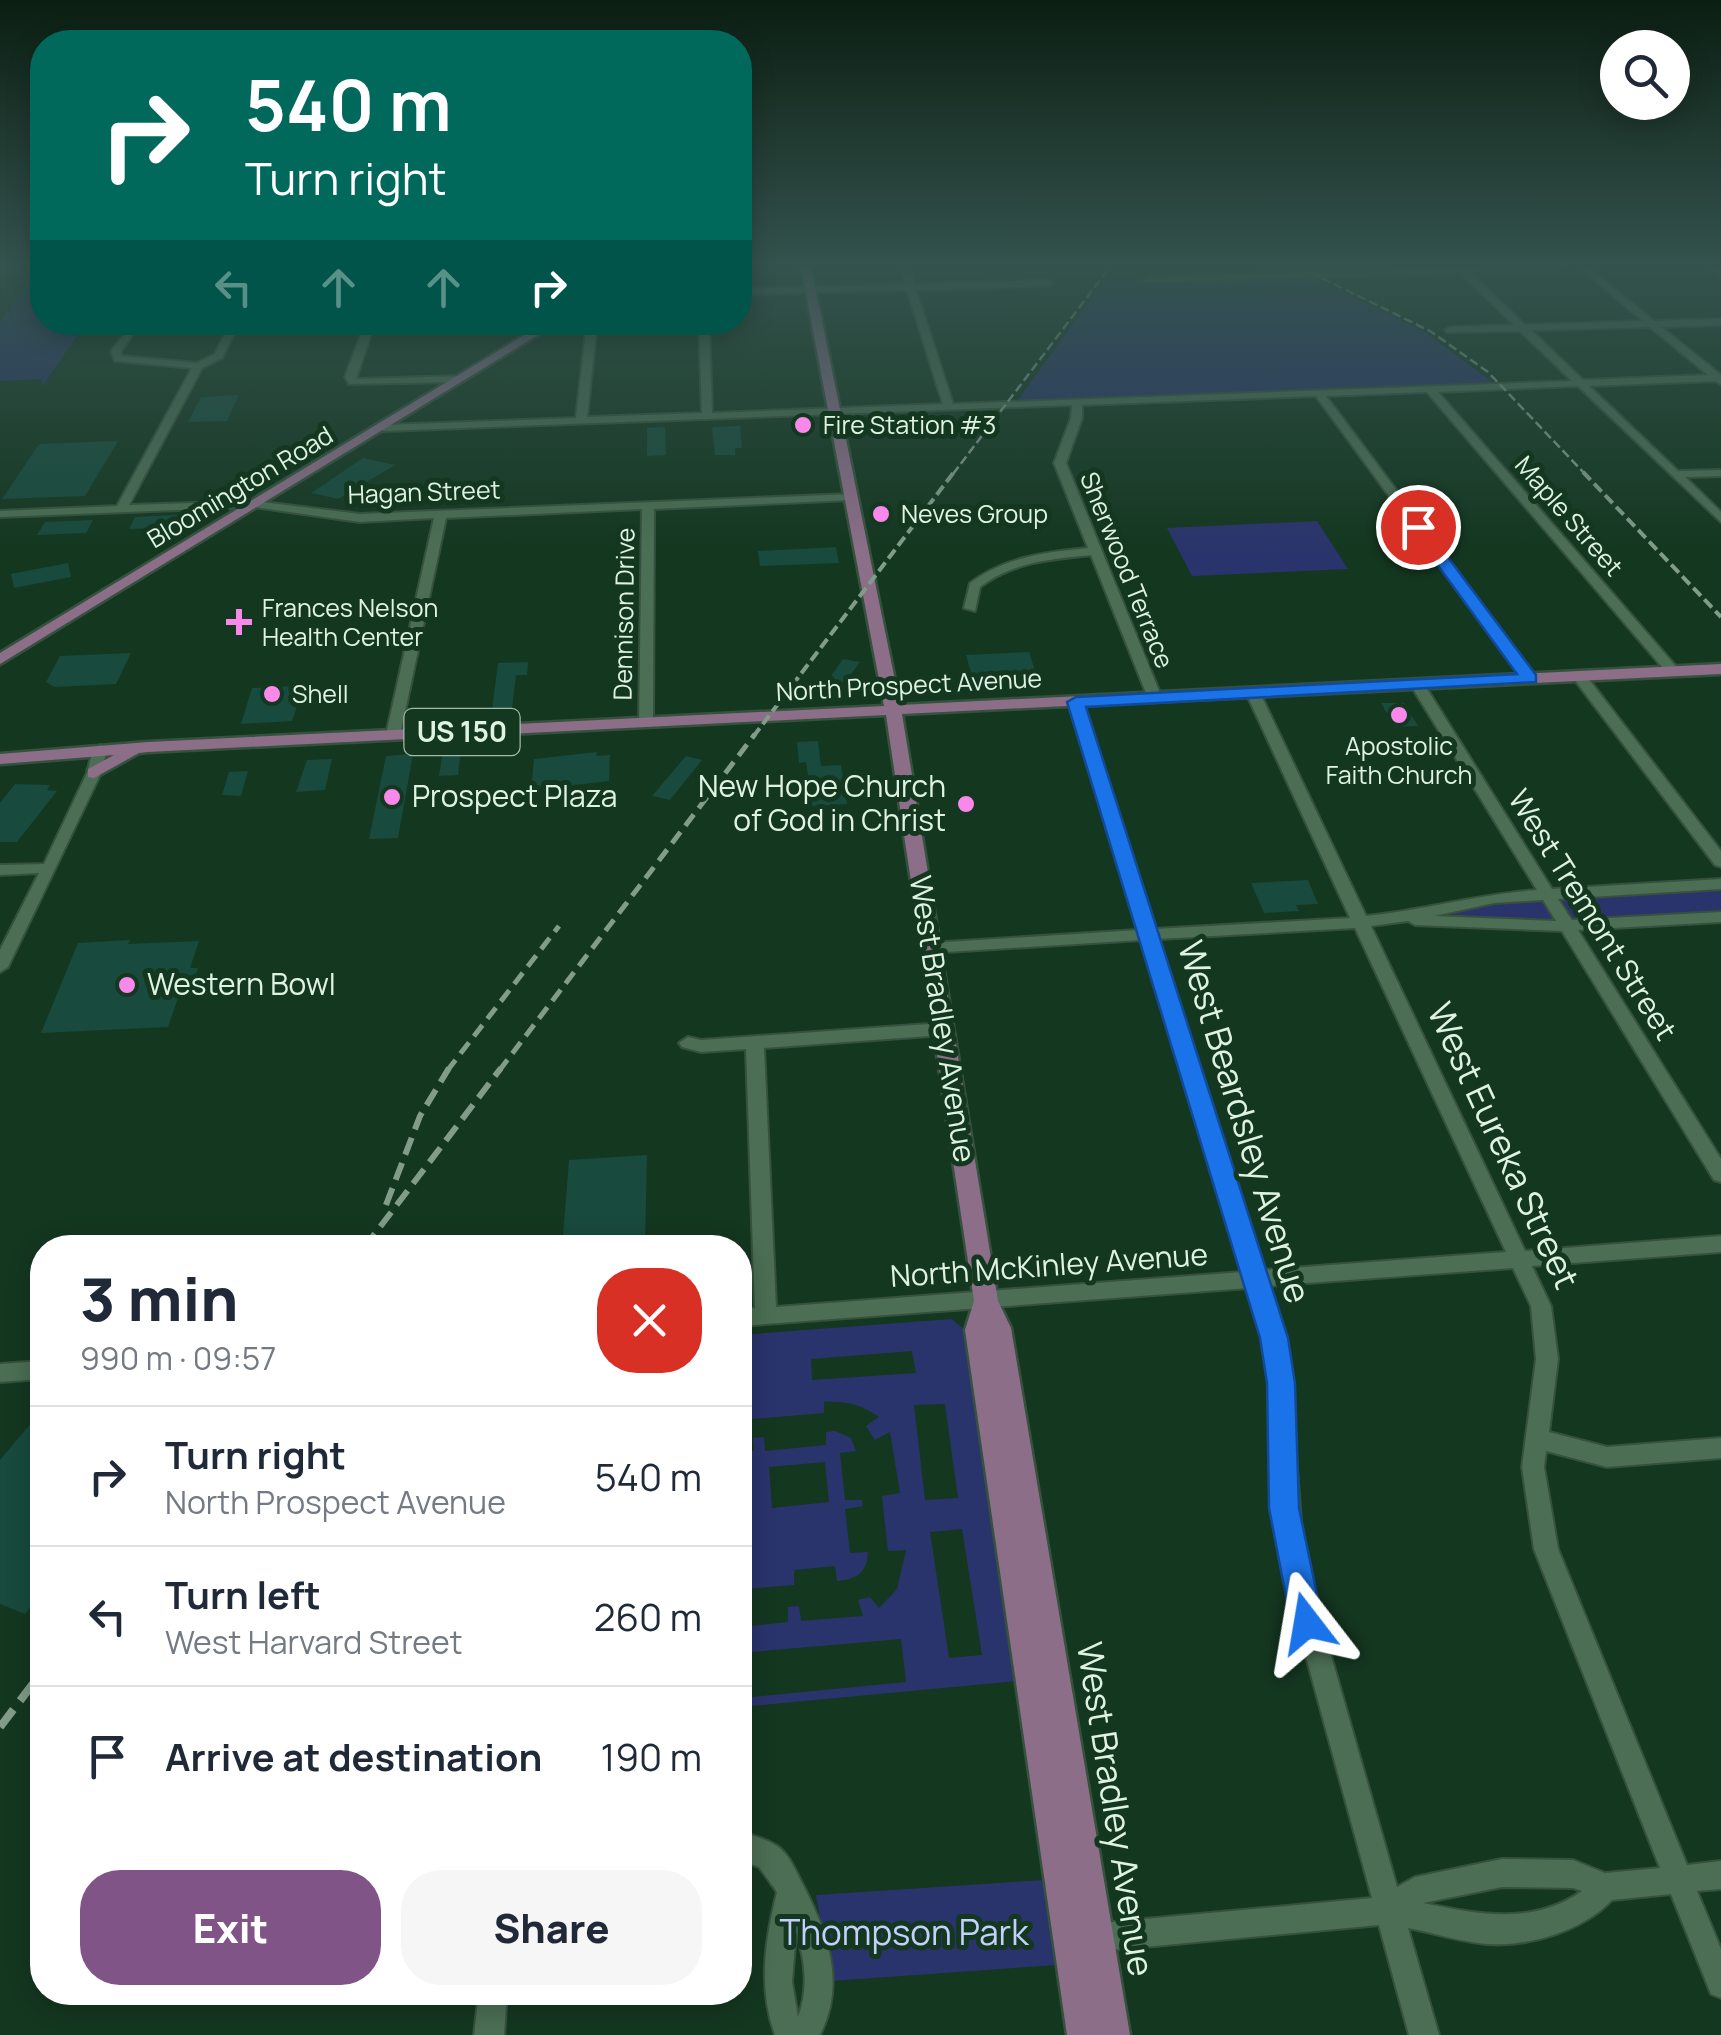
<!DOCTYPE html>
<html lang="en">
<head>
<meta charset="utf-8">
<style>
	body { margin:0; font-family:Manrope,sans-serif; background:#f6f6f7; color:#1f2937; height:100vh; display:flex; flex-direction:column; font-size:38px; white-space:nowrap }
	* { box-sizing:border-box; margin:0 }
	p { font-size:32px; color:#747a83 }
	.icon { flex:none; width:55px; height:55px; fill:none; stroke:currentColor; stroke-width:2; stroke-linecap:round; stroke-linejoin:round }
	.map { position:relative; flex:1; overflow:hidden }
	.side { position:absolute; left:30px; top:1235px; width:722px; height:770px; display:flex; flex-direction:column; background:#fff; border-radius:40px; box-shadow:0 5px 25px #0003 }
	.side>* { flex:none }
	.banner { position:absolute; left:30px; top:30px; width:722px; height:305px; border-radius:40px; box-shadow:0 5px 25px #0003; background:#00695c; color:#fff; overflow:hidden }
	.buttons { position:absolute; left:1600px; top:30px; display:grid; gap:20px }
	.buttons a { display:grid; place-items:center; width:90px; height:90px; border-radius:50%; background:#fff; box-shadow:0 5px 25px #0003; font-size:50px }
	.pin { position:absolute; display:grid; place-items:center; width:85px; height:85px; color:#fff; margin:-42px; border:5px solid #fff; border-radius:50%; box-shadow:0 2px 10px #0007 }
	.me { position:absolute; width:110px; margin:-55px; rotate:346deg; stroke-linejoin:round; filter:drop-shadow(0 0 8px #0008) }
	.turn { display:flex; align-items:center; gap:35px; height:210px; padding:0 50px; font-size:45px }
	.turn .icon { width:130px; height:130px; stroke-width:2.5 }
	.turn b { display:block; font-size:70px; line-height:85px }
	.lanes { display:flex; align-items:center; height:95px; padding:0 50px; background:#0003; justify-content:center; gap:50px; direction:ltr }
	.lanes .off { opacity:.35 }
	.round { display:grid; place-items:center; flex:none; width:105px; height:105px; border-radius:40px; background:#f6f6f7 }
	.headline { display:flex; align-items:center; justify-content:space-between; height:170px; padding:0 50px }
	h1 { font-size:60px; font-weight:800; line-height:75px }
	.button { display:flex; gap:20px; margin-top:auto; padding:20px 50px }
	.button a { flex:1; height:115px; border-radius:40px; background:#815487; color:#fff; font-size:40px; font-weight:800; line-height:115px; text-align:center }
	.button a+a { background:#f6f6f7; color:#1f2937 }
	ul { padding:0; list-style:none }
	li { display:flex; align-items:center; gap:30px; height:140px; padding:0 50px; border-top:2px solid #e0e1e3 }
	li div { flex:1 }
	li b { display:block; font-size:38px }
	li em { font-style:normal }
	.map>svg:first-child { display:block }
</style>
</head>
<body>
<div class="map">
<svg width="1721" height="2035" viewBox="0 0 1721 2035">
	<rect width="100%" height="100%" fill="#143720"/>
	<path fill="#2a346c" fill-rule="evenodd" d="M42,269V289L32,301H42V322L86,323L43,385L41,379L0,381V321Z
		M1310,276L1423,331L1494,383L1017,401L1104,281Z
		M1317,521L1348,569L1192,576L1167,528Z
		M1721,887V913L1533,923L1439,914L1467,905Z
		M952,1319L968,1333L1017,1681L740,1707V1698L906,1682L901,1639L740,1653V1627L788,1622V1607L799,1606L801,1621L863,1616L858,1600L870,1597L879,1608L897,1589L906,1550L888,1551L882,1496L900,1493L890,1432L875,1440L866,1426L879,1417C861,1404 845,1401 824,1402V1413L740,1420V1335ZM912,1351L916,1373L812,1380L811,1359ZM945,1404L958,1498L925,1500L914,1405ZM962,1529L982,1655L949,1658L930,1532Z
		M835,1431L851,1438L856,1451L840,1453L845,1500H862L863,1506L845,1509L850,1553L868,1552C867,1573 857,1579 837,1581L835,1566L794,1570V1585L744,1589L740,1554L746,1553L744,1521H740V1452L754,1451L753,1438L764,1437L765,1451L826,1445V1432ZM825,1462L829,1502L772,1508L769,1467Z
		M1044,1880L1056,1965L831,1981L816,1895Z"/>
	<path fill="#184a3d" d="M239,395L227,421L188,422L201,397Z
		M740,426L742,448H735V455H715L712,427Z
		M665,427L666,455L647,456V428Z
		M118,441L85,496L2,499L39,444Z
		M363,458L395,465L338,499L311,493Z
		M193,514L188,527L129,529L135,517Z
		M93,520L86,533L37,535L45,522Z
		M836,547L839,563L760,566L758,551Z
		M68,563L71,577L14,588L11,574Z
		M1029,652L1037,677L973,680L966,655Z
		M131,653L116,684L54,687L46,682L60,656Z
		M843,659L860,662L837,694L820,691Z
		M528,662L527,675H516L512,709L492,710L498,663Z
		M297,686L291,704H298L292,721L241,724L252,688Z
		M1381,703H1404L1418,726L1395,727Z
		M818,741L821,766L841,765L847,804L812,806L806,762L799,763L797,742Z
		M461,750L458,775L439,776L443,751Z
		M597,752L596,756L610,755L609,781L531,790L534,759Z
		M413,754L398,838L369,839L386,756Z
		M686,756L702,760L670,800L652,796Z
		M332,759L325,790L296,792L307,760Z
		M248,771L241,796L222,795L229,772Z
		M15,784L50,785L47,790L57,791L17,842H0V803Z
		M1308,880L1318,904L1296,905L1299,911L1264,913L1251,883Z
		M130,940L128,944L199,941L190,968H198L190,992H180L168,1027L41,1033L78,943Z
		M647,1155L645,1248H562L569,1160Z
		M42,1410V1592L25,1614L0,1604V1460Z"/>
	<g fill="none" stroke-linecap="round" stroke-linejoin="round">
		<g stroke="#36513d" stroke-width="4">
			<path id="minor" d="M900,267H908L914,284L1049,280L1053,283L1049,286L916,290L953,404L1572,381L1520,331L1447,332L1445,330L1450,327L1514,325L1460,273L1144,282L1147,277L1455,267H1561L1557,270L1470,272L1525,325L1643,321L1579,267H1588L1654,321L1721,319V325L1661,327L1721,375V384L1715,381L1589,386L1678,471L1721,470V476L1685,477L1721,512V522L1578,386L1438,392L1680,671L1678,674H1668L1427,392L1326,396L1535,676V682H1525L1316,396L1082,405V418L1066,463L1162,698L1155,702L1148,698L1091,555C1051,559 1013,562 980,587L975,611L964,608L970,583C1005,557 1046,552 1088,548L1054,463L1071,418L1072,405L384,431L379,428L384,425L576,418L587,322H597L587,417L702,413L699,322H709L712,413L943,404L907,290L740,295V289L905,284ZM1650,327L1708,375L1583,380L1531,330Z
				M1706,267H1715L1721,270V277Z
				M135,322H147L137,329L121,351L122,356L197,363L215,354L231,322H240L222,358L202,368L129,505L254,501L360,514L851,494L857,497L851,500L654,509L653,723L646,727L639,723L642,509L446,518L400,735L393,739L386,735L434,518L360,522L254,507L0,517V511L117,506L192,368L115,361L111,351Z
				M366,331L371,334L356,379L460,376L465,379L460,382L349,384L345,377L361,334Z
				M1579,672L1584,673L1721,851V867L1715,865L1574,679V673Z
				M1417,680L1424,684L1552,889L1721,879V889L1558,899L1572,920L1721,912V922L1578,930L1721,1159V1182L1714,1180L1562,931L1415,925L1408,921L1371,926L1525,1251L1721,1236V1252L1532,1266L1551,1306L1558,1359L1549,1432L1607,1447L1721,1438V1458L1607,1467L1546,1451L1544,1467L1558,1549L1687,1865L1721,1861V1889L1697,1891L1721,1949V1998L1711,1994L1671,1894L1612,1900C1583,1931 1528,1947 1487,1944C1461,1942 1434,1933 1408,1928L1439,2035H1409L1379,1925L1090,1952L1080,1948L1076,1938L1080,1928L1090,1924L1372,1898L1280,1561L1267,1366L1263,1338L1248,1288L740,1326V1310L755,1308L746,1049L701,1052L682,1047L679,1043L688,1037L701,1040L943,1023L952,1029L943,1035L764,1048L776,1307L1243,1272L1141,940L930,953L922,948L930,943L1138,930L1068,702L1075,698L1082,702L1154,929L1350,918L1246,693L1253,689L1260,693L1366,916C1424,910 1479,894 1537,890L1410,684ZM1543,900L1556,921L1434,916L1494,903ZM1355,928L1506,1252L1263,1270L1158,939ZM1513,1268L1531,1306L1536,1359L1522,1467L1534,1549L1660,1868L1605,1873L1573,1860L1502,1859L1415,1877L1397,1887L1304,1561L1289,1366L1285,1338L1268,1286ZM1502,1887L1573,1888L1582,1891C1532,1926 1478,1914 1423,1903Z
				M100,745L107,749L101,773L8,967L0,972V950L39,873L0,875V865L44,864L87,773L93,749Z
				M42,1361V1379L0,1382V1364Z
				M740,1832C752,1835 766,1839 777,1846C790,1855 796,1872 803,1885C828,1934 846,1983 820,2035H775C758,1987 765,1941 777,1892L759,1867L740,1860ZM796,1932C805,1960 809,1988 798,2017L792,1982Z
				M479,1992H507L504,2035H474Z"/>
		</g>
		<g stroke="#36513d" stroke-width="5">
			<path id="major" d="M801,267H811L900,705L1721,664V674L902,714L998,1301L1011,1328L1130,2035H1067L965,1330L974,1301L886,715L148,752L139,753L94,778L88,777V769L114,755L0,764V754L148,742L884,706Z
				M546,322H559L0,664V653Z"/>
		</g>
		<use href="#minor" fill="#4b6e54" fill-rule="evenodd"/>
		<use href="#major" fill="#8c6e89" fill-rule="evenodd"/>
		<path stroke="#819c89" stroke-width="2.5" stroke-dasharray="9 4" stroke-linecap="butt" d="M1299,267L1430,331L1488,372L1585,474
			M953,474L1110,267"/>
		<path stroke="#819c89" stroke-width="4" stroke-dasharray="11 5" stroke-linecap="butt" d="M1583,472L1721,617
			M753,737L954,472"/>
		<path stroke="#819c89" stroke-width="5" stroke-dasharray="14 8" stroke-linecap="butt" d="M447,1071L559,926
			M499,1071L755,734"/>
		<path stroke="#819c89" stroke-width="6" stroke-dasharray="18 9" stroke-linecap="butt" d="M386,1205L420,1116L449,1068
			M364,1248L501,1068"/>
		<path stroke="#819c89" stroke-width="8" stroke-dasharray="22 11" stroke-linecap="butt" d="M0,1727L42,1672"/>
	</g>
	<linearGradient id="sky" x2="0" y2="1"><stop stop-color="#0b1e12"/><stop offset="0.48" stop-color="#34534e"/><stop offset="1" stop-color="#34534e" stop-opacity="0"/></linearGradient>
	<rect width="1721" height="551" fill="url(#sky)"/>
	<path fill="#1a73e8" stroke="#114b97" stroke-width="2.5" d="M1418,522L1423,524L1536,675V682L1086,707L1288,1338L1295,1383L1299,1508L1323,1623L1318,1633L1307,1638L1296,1633L1291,1623L1269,1508L1267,1383L1260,1338L1067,702L1076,697L1517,674L1410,527Z"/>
	<g fill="#f888e9" stroke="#143720" stroke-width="4">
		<circle cx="803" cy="425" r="10"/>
		<circle cx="881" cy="514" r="10"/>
		<path d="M234 607h10v10h10v10h-10v10h-10v-10h-10v-10h10z"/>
		<circle cx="272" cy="694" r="10"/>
		<circle cx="1399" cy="715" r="10"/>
		<circle cx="392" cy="797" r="10"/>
		<circle cx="966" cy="804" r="10"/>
		<circle cx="127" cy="985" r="10"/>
	</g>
	<g text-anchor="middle" stroke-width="10" stroke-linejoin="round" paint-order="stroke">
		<g font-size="25" fill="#dff3e3" stroke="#143720" text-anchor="start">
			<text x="823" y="434">Fire Station #3</text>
			<text x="901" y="523">Neves Group</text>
			<text x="262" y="617">Frances Nelson<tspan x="262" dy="29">Health Center</tspan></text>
			<text x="292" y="703">Shell</text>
			<text x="1399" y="755" text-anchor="middle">Apostolic<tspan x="1399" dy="29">Faith Church</tspan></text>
		</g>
		<g font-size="25" fill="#dff3e3" stroke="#143720">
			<text transform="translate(240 487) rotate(-31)" y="9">Bloomington Road</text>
			<text transform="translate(424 492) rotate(-2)" y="9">Hagan Street</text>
			<text transform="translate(1569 516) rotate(49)" y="9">Maple Street</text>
			<text transform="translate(1127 570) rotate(68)" y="9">Sherwood Terrace</text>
			<text transform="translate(624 614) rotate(-89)" y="9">Dennison Drive</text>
			<text transform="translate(909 685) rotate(-3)" y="9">North Prospect Avenue</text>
		</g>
		<rect fill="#143720" stroke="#a2bba8" stroke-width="2.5" x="404.5" y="709" width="115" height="46" rx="8"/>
		<g font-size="28" font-weight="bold" fill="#dff3e3">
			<text x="462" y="742">US 150</text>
		</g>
		<g font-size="30" fill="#dff3e3" stroke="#143720" text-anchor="start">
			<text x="946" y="797" text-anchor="end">New Hope Church<tspan x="946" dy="34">of God in Christ</tspan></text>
			<text x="412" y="807">Prospect Plaza</text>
			<text x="147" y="995">Western Bowl</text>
		</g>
		<g font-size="30" fill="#dff3e3" stroke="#143720">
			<text transform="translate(1592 915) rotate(58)" y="10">West Tremont Street</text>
			<text transform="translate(942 1019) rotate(81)" y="10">West Bradley Avenue</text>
			<text transform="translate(1049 1266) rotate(-4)" y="10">North McKinley Avenue</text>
		</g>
		<g font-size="35" fill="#dff3e3" stroke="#143720">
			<text transform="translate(1244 1122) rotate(73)" y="12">West Beardsley Avenue</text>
			<text transform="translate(1503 1146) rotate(65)" y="12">West Eureka Street</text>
			<text transform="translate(1115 1809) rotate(81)" y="12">West Bradley Avenue</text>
		</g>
		<g font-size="35" fill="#c3d0fb" stroke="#143720">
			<text x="904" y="1945">Thompson Park</text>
		</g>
	</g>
</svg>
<div class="buttons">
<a><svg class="icon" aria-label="search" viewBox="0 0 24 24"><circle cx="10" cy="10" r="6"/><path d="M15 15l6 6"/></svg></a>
</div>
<div class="pin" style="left:1418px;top:527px;background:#d93025"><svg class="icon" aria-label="arrive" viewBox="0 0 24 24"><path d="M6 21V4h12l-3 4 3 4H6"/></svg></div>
<svg class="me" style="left:1307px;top:1623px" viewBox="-20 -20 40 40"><path d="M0-17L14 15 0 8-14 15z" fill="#1a73e8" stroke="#fff" stroke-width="4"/></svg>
<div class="banner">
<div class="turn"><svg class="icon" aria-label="right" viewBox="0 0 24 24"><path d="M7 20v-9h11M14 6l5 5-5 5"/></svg><div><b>540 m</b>Turn right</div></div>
<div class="lanes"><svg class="icon off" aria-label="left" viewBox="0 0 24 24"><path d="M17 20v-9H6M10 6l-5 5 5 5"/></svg><svg class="icon off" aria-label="ahead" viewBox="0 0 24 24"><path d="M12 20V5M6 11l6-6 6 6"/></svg><svg class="icon off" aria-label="ahead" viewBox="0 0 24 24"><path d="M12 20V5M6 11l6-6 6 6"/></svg><svg class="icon" aria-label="right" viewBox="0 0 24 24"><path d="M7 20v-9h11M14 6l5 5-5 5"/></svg></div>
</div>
<section class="side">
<div class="headline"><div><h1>3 min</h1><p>990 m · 09:57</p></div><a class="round" style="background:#d93025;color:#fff"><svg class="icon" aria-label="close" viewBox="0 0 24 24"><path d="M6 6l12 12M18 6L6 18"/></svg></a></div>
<ul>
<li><svg class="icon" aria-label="right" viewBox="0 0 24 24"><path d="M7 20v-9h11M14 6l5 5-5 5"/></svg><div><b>Turn right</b><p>North Prospect Avenue</p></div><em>540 m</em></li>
<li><svg class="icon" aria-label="left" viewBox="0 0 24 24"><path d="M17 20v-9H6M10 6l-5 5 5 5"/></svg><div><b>Turn left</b><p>West Harvard Street</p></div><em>260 m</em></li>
<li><svg class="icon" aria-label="arrive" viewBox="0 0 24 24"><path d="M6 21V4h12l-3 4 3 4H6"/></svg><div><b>Arrive at destination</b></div><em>190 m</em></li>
</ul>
<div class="button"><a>Exit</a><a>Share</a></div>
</section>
</div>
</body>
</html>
